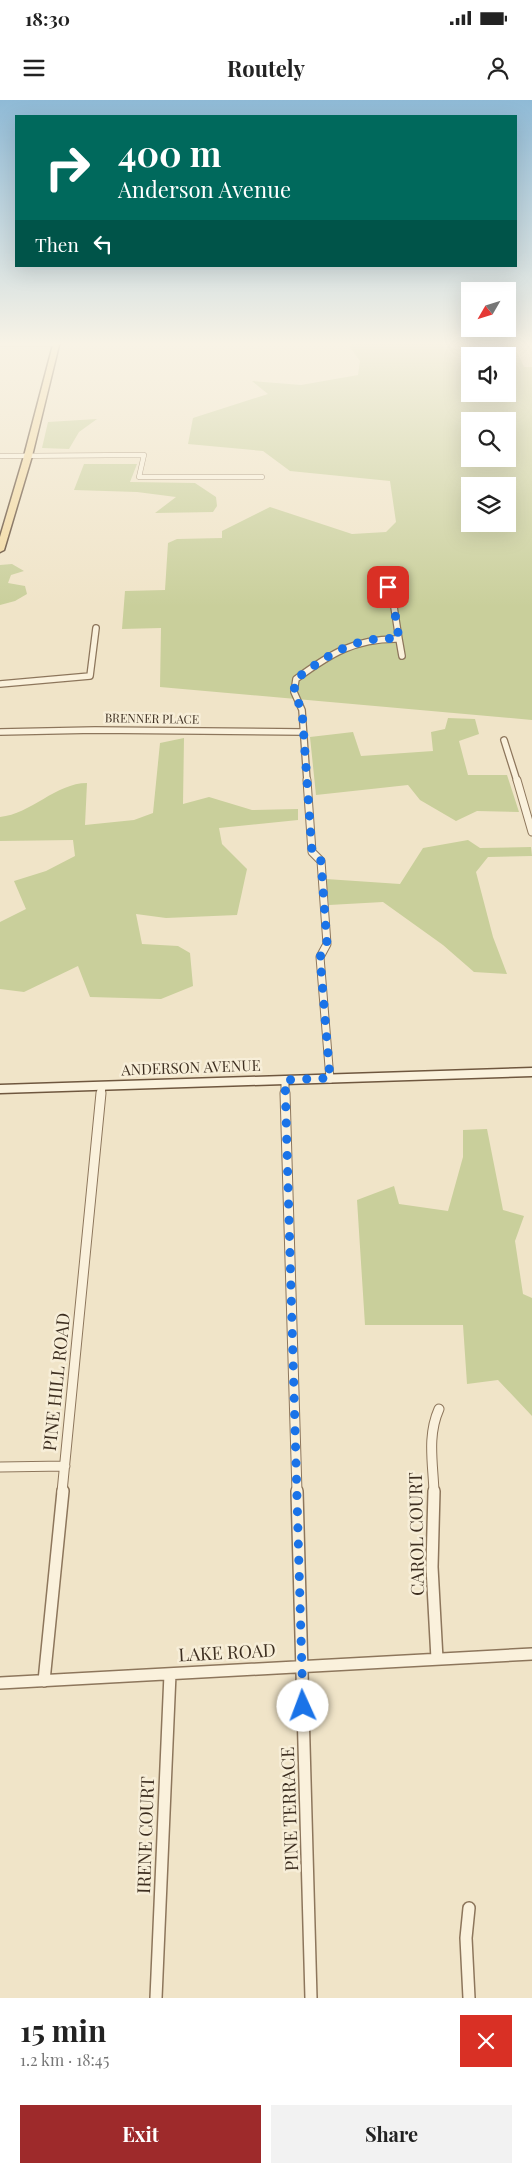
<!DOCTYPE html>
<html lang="en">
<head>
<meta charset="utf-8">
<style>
	body { margin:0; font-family:"Playfair Display",serif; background:#f2f2f2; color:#222; height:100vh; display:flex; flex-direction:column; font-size:19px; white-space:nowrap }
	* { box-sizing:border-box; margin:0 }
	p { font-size:16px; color:#767676 }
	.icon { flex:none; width:28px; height:28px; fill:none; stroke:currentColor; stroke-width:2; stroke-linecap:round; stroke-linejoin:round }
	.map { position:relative; height:1898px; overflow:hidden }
	.drawer { display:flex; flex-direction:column; background:#fff; flex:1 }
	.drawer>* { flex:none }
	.top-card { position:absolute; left:15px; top:15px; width:502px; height:152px; border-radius:0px; box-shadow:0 5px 20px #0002; background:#00695c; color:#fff; overflow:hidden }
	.needle { width:32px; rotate:231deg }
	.controls { position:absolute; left:461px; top:182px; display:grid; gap:10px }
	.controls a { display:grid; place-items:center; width:55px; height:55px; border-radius:0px; background:#fff; box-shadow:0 5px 20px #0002; font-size:25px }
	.pin { position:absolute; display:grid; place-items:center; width:42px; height:42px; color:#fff; margin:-21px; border-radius:10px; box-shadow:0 2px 8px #0006 }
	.me { position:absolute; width:55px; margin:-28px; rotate:358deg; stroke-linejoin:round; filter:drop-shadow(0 0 4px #0008) }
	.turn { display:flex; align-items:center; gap:18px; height:105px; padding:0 20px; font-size:22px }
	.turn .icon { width:65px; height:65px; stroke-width:2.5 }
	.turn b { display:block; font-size:35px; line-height:42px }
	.then { display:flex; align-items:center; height:48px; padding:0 20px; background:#0003; gap:10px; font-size:19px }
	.round { display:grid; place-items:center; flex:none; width:52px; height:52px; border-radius:0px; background:#f2f2f2 }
	.headline { display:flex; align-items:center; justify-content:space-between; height:85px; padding:0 20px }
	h1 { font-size:30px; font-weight:700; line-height:38px }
	.action { display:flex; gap:10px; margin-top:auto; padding:10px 20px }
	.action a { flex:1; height:58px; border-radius:0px; background:#9e2a2b; color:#fff; font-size:20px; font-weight:700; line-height:58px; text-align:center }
	.action a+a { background:#f2f2f2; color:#222 }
	.status { display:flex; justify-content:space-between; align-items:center; height:35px; padding:0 25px; background:#fff; direction:ltr }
	.status svg { height:14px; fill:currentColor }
	header { display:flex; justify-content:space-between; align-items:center; height:65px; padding:0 20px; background:#fff; font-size:22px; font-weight:700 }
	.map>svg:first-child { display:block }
</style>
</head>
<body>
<div class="status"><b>18:30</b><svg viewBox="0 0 49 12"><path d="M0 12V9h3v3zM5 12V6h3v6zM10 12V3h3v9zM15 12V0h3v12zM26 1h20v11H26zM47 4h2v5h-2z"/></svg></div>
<header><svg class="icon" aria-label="menu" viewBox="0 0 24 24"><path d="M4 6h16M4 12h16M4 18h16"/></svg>Routely<svg class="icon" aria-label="person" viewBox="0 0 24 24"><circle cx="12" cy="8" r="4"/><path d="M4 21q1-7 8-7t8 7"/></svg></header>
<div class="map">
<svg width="532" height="1898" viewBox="0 0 532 1898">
	<rect width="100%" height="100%" fill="#f0e4c8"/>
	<path fill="#c9cf9b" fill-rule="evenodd" d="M358,241H444L455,249L481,250L474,241H512L524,267H532V620L160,587L161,528L122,529L125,491L165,490L168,443L177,439L222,438V431L270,407L352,434L386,432L396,422L390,381L290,371L263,351L188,344L193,318L268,294L252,281L301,285L358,275L360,261L349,246ZM470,256H508V294H470ZM470,321H508V359H470ZM470,386H508V424H470Z
		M97,319L79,332L69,349L42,348L48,322Z
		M84,364H137L130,382L195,383L216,397L217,406L213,412L155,413L176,397L137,392L74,390Z
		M12,464L24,471L11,475L8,483L25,486L27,494L15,501L0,505V465Z
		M448,618L475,619L479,634L459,641L468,675H507L519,712L477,711L456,721L420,700L408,685L316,695L310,637L353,632L361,656L433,651L431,632L445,629Z
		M184,638L183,704L209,697L252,710L298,709V720L219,728L222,744L247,769L237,815L166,818L136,814L142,844L178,846L190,853L193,886L161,899L90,897L78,866L24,892L0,889V822L26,809L14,781L46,771L75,756L73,740L0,741V717C31,714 56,683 87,683L85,725L134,720L153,713L160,643Z
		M468,740L480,748L531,747L532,756L488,757L476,772L493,837L507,874L474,872L443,845L383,802L329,805L326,779L400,784L423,748Z
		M487,1029L503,1110L524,1116L515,1141L523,1194L532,1198V1316L498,1280L467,1284L463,1225H365L357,1100L394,1086L399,1104L448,1111L463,1057V1030Z"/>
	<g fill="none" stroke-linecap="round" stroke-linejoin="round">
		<g stroke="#8d765c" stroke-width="5.5">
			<path id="minor-far4" d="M0,244H56
				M0,356L144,355L139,377H262"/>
		</g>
		<g stroke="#8d765c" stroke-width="8">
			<path id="minor-far3" d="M399,539L402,556
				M0,584L90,576L96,528
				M0,632L95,630L303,632
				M504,640L517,681
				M307,681L302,610L294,592L296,579C330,554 355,538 399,539L394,507L388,487"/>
		</g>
		<g stroke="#8d765c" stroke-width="9">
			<path id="minor-far2" d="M307,680L312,752L321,761L327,844L320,857L330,979
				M517,680L532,732
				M285,980V994
				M101,994L102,986"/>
		</g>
		<g stroke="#8d765c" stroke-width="11">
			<path id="minor-far1" d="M285,993L297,1392
				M0,1367L65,1366
				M62,1392L101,993
				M434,1392C433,1363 427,1336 439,1309"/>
		</g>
		<g stroke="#8d765c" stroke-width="14">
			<path id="minor" d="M297,1391L311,1898
				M434,1391L432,1467L437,1559
				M44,1581L63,1391
				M0,1583L532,1554
				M469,1808L466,1838L469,1898
				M156,1898L170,1574"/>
		</g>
		<g stroke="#6f573f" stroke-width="3">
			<path id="secondary" d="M532,968V976L0,993V985Z"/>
		</g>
		<g stroke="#5b4430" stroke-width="3">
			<path id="primary" d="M54,241H60L32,356L4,450L0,452V437L24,356Z"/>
		</g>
		<use href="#minor-far4" stroke="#faf1dc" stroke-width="4.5"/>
		<use href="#minor-far3" stroke="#faf1dc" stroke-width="5.5"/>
		<use href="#minor-far2" stroke="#faf1dc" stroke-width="7"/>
		<use href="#minor-far1" stroke="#faf1dc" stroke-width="9"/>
		<use href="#minor" stroke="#faf1dc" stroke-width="11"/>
		<use href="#secondary" fill="#faf1dc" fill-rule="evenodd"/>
		<use href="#primary" fill="#f3d9a0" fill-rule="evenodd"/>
	</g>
	<linearGradient id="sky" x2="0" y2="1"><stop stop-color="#8fbad6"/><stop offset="0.48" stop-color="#f8f3e6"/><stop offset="1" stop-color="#f8f3e6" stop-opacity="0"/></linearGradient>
	<rect width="532" height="507" fill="url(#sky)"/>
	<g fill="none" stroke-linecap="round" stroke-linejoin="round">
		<path stroke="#1a73e8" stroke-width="9" stroke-dasharray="0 16.2" d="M303,1606L285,980L330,978L320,857L327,844L321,761L312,752L302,610C296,597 292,594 296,579C329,554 356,535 399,539L394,507L388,487"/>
	</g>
	<g text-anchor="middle" stroke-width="5" stroke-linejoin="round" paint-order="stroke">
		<g font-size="12" fill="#3d2e20" stroke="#f7eed8">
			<text transform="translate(152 619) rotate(1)" y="4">BRENNER PLACE</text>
		</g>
		<g font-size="15" fill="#3d2e20" stroke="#f7eed8">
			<text transform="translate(191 968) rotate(-2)" y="5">ANDERSON AVENUE</text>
		</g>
		<g font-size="18" fill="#3d2e20" stroke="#f7eed8">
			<text transform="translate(57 1282) rotate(-84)" y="6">PINE HILL ROAD</text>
			<text transform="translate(417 1434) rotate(-91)" y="6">CAROL COURT</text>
			<text transform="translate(227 1553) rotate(-3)" y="6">LAKE ROAD</text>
			<text transform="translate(290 1709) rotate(-92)" y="6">PINE TERRACE</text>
			<text transform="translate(146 1735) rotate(-88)" y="6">IRENE COURT</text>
		</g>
	</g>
</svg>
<div class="controls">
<a><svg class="needle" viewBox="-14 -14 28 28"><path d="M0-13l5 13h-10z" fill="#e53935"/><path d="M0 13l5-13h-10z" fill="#767676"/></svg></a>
<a><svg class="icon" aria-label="sound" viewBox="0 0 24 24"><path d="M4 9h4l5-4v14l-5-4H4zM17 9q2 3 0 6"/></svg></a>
<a><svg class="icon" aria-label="search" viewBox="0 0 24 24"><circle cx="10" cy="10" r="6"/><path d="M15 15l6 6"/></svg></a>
<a><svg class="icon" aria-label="layers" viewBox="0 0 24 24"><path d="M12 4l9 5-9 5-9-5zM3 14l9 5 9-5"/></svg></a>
</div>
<div class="pin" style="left:388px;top:487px;background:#d93025"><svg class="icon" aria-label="arrive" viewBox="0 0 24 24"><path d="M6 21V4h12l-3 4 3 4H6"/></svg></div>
<svg class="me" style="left:303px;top:1606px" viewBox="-20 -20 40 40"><circle r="19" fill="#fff"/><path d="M0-13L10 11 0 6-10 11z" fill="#1a73e8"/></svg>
<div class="top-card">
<div class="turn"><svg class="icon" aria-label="right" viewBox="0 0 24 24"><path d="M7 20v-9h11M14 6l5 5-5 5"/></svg><div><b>400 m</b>Anderson Avenue</div></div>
<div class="then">Then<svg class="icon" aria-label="left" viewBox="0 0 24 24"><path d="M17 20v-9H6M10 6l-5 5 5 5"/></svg></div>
</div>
</div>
<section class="drawer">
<div class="headline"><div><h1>15 min</h1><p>1.2 km · 18:45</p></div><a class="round" style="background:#d93025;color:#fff"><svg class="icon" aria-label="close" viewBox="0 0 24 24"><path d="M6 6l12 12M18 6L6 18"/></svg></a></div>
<div class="action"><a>Exit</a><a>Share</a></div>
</section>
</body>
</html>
